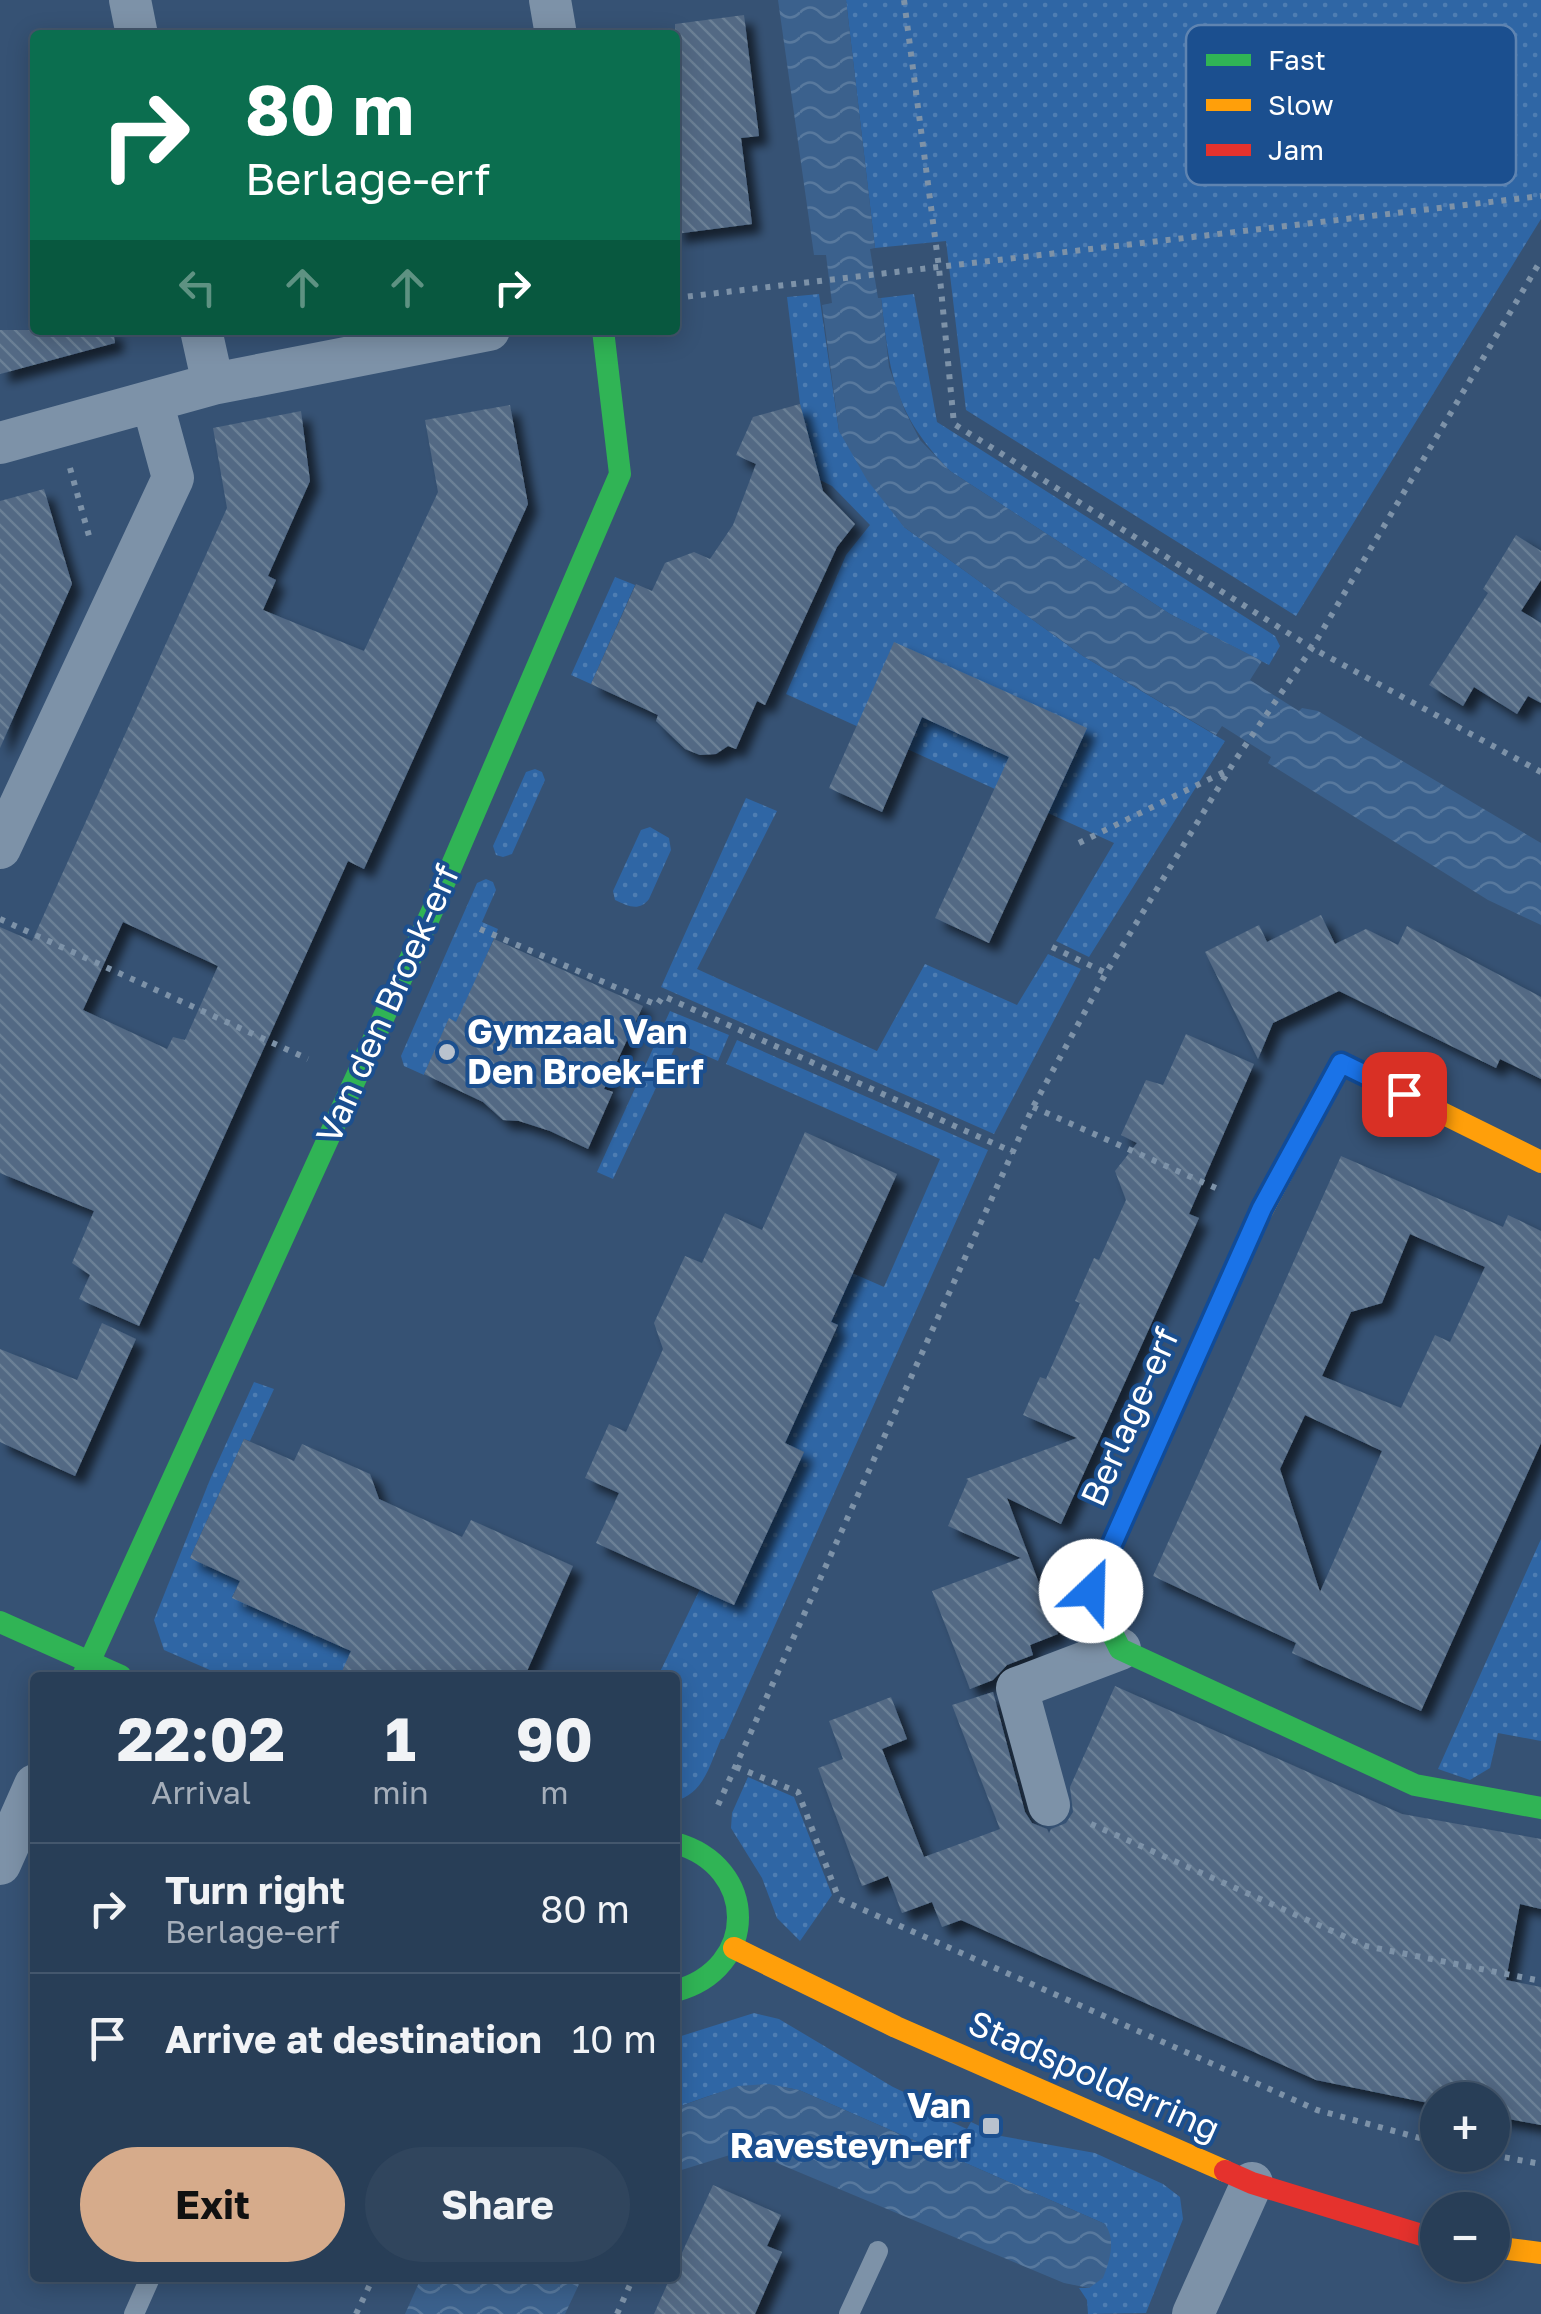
<!DOCTYPE html>
<html lang="en">
<head>
<meta charset="utf-8">
<style>
	body { margin:0; font-family:"Golos Text",sans-serif; background:#30455d; color:#f1f3f6; height:100vh; display:flex; flex-direction:column; font-size:38px; white-space:nowrap }
	* { box-sizing:border-box; margin:0 }
	p { font-size:32px; color:#a5aeba }
	.icon { flex:none; width:55px; height:55px; fill:none; stroke:currentColor; stroke-width:2; stroke-linecap:round; stroke-linejoin:round }
	.map { position:relative; flex:1; overflow:hidden }
	.sheet { position:absolute; left:30px; top:1672px; width:650px; height:610px; display:flex; flex-direction:column; background:#283e57; border-radius:10px; box-shadow:0 5px 25px #0003,0 0 0 2px #44576d }
	.sheet>* { flex:none }
	.guide { position:absolute; left:30px; top:30px; width:650px; height:305px; border-radius:10px; box-shadow:0 5px 25px #0003,0 0 0 2px #44576d; background:#0b6e4f; color:#fff; overflow:hidden }
	.controls { position:absolute; left:1420px; top:2082px; display:grid; gap:20px }
	.controls a { display:grid; place-items:center; width:90px; height:90px; border-radius:50%; background:#283e57; box-shadow:0 5px 25px #0003,0 0 0 2px #44576d; font-size:50px }
	.pin { position:absolute; display:grid; place-items:center; width:85px; height:85px; color:#fff; margin:-42px; border-radius:20px; box-shadow:0 5px 15px #0006 }
	.me { position:absolute; width:110px; margin:-55px; rotate:24deg; stroke-linejoin:round; filter:drop-shadow(0 0 8px #0008) }
	.turn { display:flex; align-items:center; gap:35px; height:210px; padding:0 50px; font-size:45px }
	.turn .icon { width:130px; height:130px; stroke-width:2.5 }
	.turn b { display:block; font-size:70px; line-height:85px }
	.lanes { display:flex; align-items:center; height:95px; padding:0 50px; background:#0003; justify-content:center; gap:50px; direction:ltr }
	.lanes .off { opacity:.35 }
	.eta { display:flex; justify-content:space-evenly; align-items:center; height:170px; text-align:center }
	.eta b { font-size:60px; font-weight:700; line-height:70px }
	.cta { display:flex; gap:20px; margin-top:auto; padding:20px 50px }
	.cta a { flex:1; height:115px; border-radius:60px; background:#d6ab8b; color:#111; font-size:40px; font-weight:700; line-height:115px; text-align:center }
	.cta a+a { background:#30455d; color:#f1f3f6 }
	ul { padding:0; list-style:none }
	li { display:flex; align-items:center; gap:30px; height:130px; padding:0 50px; border-top:2px solid #44576d }
	li div { flex:1 }
	li b { display:block; font-size:38px }
	li em { font-style:normal }
	.map>svg:first-child { display:block }
</style>
</head>
<body>
<div class="map">
<svg width="1541" height="2314" viewBox="0 0 1541 2314">
	<defs>
		<pattern id="grass-dots" width="8" height="8" patternUnits="userSpaceOnUse" patternTransform="scale(2.5)"><rect width="8" height="8" fill="#2f66a5"/><path d="M2 2h.1M6 6h.1" fill="none" stroke="#4e7db2" stroke-width="1.8" stroke-linecap="round"/></pattern>
		<pattern id="water-waves" width="16" height="10" patternUnits="userSpaceOnUse" patternTransform="scale(2.5)"><rect width="16" height="10" fill="#3b618d"/><path d="M0 5q4-4 8 0t8 0" fill="none" stroke="#58799e"/></pattern>
		<pattern id="building-back-hatch" width="6" height="6" patternUnits="userSpaceOnUse" patternTransform="scale(2.5)"><rect width="6" height="6" fill="#526984"/><path d="M-1 5l2 2M0 0l6 6M5-1l2 2" fill="none" stroke="#6c8096"/></pattern>
		<filter id="shadow"><feDropShadow dx="9" dy="9" stdDeviation="5" flood-color="#0009"/></filter>
	</defs>
	<rect width="100%" height="100%" fill="#365274"/>
	<path fill="url(#grass-dots)" d="M846,0H1541V219L1296,616L966,410L946,241L875,248Z
		M819,294L839,431L904,527L1083,656L1225,741L1089,957L1056,941L1114,843L786,694L846,555L870,525L832,486L820,480L800,404L787,297Z
		M914,294L937,422L1275,636L1280,646L1269,665L1170,614L950,471C894,413 890,376 881,298Z
		M615,577L635,585L591,684L571,675Z
		M535,769L542,772L545,780L512,854L503,857L496,855L493,846L526,772Z
		M746,798L777,811L697,969L877,1051L925,964L1017,1005L1048,954L1081,969L994,1134L661,987Z
		M650,827L669,838L671,850L649,899C639,912 628,906 615,900L613,891L641,830Z
		M486,879L493,882L496,890L482,922L498,929L457,1024L449,1019L424,1075L404,1066L401,1056L477,883Z
		M670,1011L729,1035L718,1061L677,1043L613,1179L597,1172Z
		M737,1040L988,1150L724,1739H721C710,1764 704,1794 675,1801V1678H657L700,1589L734,1605L804,1452L785,1443L838,1326L821,1317L843,1269L884,1287L940,1159L726,1064Z
		M254,1382L274,1389L250,1441L244,1439L190,1558L240,1581L232,1597L351,1651L343,1670L359,1677H226L164,1650L154,1620L211,1477Z
		M1541,1539V1741L1498,1733L1490,1768L1470,1780L1438,1769Z
		M748,1777L794,1797L832,1895L800,1941L777,1918L762,1878L731,1828L732,1813Z
		M754,2013L779,2019L893,2087L940,2109L938,2116L967,2129L971,2122L1001,2136L1095,2153L1163,2184L1180,2197L1183,2219L1146,2313L1088,2314L1087,2300L1079,2288H1089C1108,2265 1115,2252 1105,2224L799,2090C746,2079 724,2091 675,2108V2038Z"/>
	<path fill="url(#water-waves)" d="M778,0H846L875,248L870,249L878,298H881L889,367L905,411L920,440L950,471L1170,614L1262,661L1250,680L1299,711L1302,708L1318,711L1541,843V925L1488,900L1268,763L1271,757L1222,726L1216,735L1083,656L904,527L867,480L839,431L822,305L832,303L826,255H814Z
		M769,2084L799,2090L1105,2224C1116,2240 1110,2260 1103,2278L1089,2288L1064,2283L746,2150L675,2172V2108L738,2086Z
		M421,2278H582L565,2314H405Z"/>
	<path fill="url(#building-back-hatch)" fill-rule="evenodd" filter="url(#shadow)" d="M744,15L759,136L741,138L752,224L675,234V24Z
		M0,330H113L115,343L0,374Z
		M800,404L823,491L855,524L837,547L765,705L757,701L736,749L728,746L716,754L700,755L685,749L656,721L658,715L591,684L636,584L652,591L665,563L694,552L710,559L733,525L756,464L736,455L753,417Z
		M510,405L528,504L364,869L348,861L139,1326L79,1299L90,1275L72,1263L94,1211L0,1173V927L32,941L227,508L213,428L301,411L310,481L268,576L276,580L263,610L364,651L438,492L425,420ZM123,922L218,966L185,1040L173,1037L167,1049L83,1010Z
		M44,489L72,584L0,748V501Z
		M1516,535L1541,551V580L1521,611L1541,623V703L1528,696L1517,714L1474,687L1463,706L1429,685L1488,593L1483,589Z
		M894,642L1087,728L989,943L935,918L1009,757L922,717L882,812L829,788Z
		M1321,915L1335,944L1366,929L1398,945L1407,926L1541,997V1079L1500,1059L1496,1068L1339,991L1273,1023L1258,1059L1205,952L1259,925L1267,942Z
		M494,939L643,1006L604,1089L613,1092L588,1149L550,1131L519,1121L503,1120L483,1102L424,1074L449,1018L456,1022Z
		M1186,1034L1254,1064L1189,1214L1199,1218L1061,1524L1007,1498L1058,1634L1030,1645L1033,1655L1007,1665L993,1680L970,1689L932,1591L1021,1558L948,1526L968,1480L966,1479L1077,1438L1023,1415L1040,1377L1046,1379L1080,1303L1075,1301L1094,1258L1099,1260L1126,1200L1115,1171L1137,1143L1121,1135L1146,1080L1163,1085Z
		M805,1132L897,1174L831,1322L838,1325L785,1443L804,1452L734,1605L596,1543L619,1493L585,1478L609,1424L626,1432L663,1349L654,1323L685,1256L702,1263L725,1213L762,1230Z
		M1341,1156L1503,1227L1508,1215L1541,1231V1443L1421,1711L1292,1653L1296,1643L1153,1576ZM1410,1234L1485,1267L1450,1342L1435,1335L1401,1408L1322,1376L1351,1312L1382,1303ZM1305,1415L1382,1451L1320,1592L1280,1469Z
		M102,1323L136,1339L75,1476L0,1442V1349L77,1380Z
		M244,1439L294,1461L302,1444L370,1474L379,1499L462,1537L471,1520L573,1566L524,1678H339L351,1651L232,1598L240,1581L190,1558Z
		M1115,1686L1402,1814L1541,1839V1909L1520,1904L1506,1980L1541,1987V2125L1492,2116V2100H1438V2105L1316,2080L961,1920L942,1927L932,1902L902,1913L888,1876L862,1886L818,1768L843,1759L829,1721L891,1697L907,1739L882,1749L924,1857L1000,1829L952,1705L993,1692L1025,1812L1032,1823L1047,1829L1049,1833L1051,1829L1066,1823L1073,1812L1070,1787Z
		M713,2185L781,2215L767,2246L782,2252L755,2314H654L670,2278H675V2268Z"/>
	<g fill="none" stroke-linecap="round" stroke-linejoin="round">
		<path stroke="#7d92a8" stroke-width="6" stroke-dasharray="5 8" stroke-linecap="butt" d="M904,0L939,268L954,424L1312,648L1541,772
			M675,298L1541,196
			M70,468L91,543
			M1079,843L1230,769
			M0,919L308,1059
			M480,929L657,1005L663,996L1013,1152
			M1052,947L1106,973
			M1033,1107L1216,1188
			M736,1767L798,1792L839,1899L1317,2110L1438,2143
			M718,1805L1033,1107L1106,973L1234,762L1312,648L1541,260
			M1091,1824L1366,1946L1541,1981
			M1492,2155L1541,2164
			M356,2314L373,2278
			M617,2314L633,2278"/>
		<path stroke="#7d92a8" stroke-width="20" d="M134,2314L150,2278
			M849,2314L878,2251"/>
		<path stroke="#7d92a8" stroke-width="42" d="M130,0L137,35
			M550,0L556,35
			M201,330L213,384
			M0,443L213,384L489,330
			M0,848L173,478L152,401
			M1049,1805L1017,1688L1120,1649
			M0,1864L35,1785
			M1193,2314L1252,2183"/>
		<path stroke="#30b455" stroke-width="22" d="M0,1622L121,1676
			M1107,1623L1120,1649L1415,1785L1541,1808
			M82,1678L433,909L620,474L603,330
			M675,1843C759,1866 759,1969 675,1991"/>
		<path stroke="#ff9f0a" stroke-width="22" d="M1253,1228L1341,1063L1541,1162
			M734,1948L896,2027L1225,2171
			M1492,2247L1541,2253"/>
		<path stroke="#e5322d" stroke-width="22" d="M1107,1623L1091,1591L1253,1228
			M1225,2171L1252,2183L1438,2240"/>
	</g>
	<g fill="none" stroke-linecap="round" stroke-linejoin="round">
		<g stroke="#114b97" stroke-width="25">
			<path id="route" d="M1091,1591L1262,1208L1341,1063L1404,1094"/>
		</g>
		<use href="#route" stroke="#1a73e8" stroke-width="18"/>
	</g>
	<g fill="#b9c2ce" stroke="#1b4f8f" stroke-width="4">
		<circle cx="447" cy="1052" r="10"/>
		<rect x="981" y="2116" width="20" height="20" rx="5"/>
	</g>
	<g text-anchor="middle" stroke-width="8" stroke-linejoin="round" paint-order="stroke">
		<g font-size="35" fill="#fff" stroke="#1b4f8f">
			<text transform="translate(388 1004) rotate(-66)" y="12">Van den Broek-erf</text>
			<text transform="translate(1130 1417) rotate(-66)" y="12">Berlage-erf</text>
			<text transform="translate(1094 2076) rotate(24)" y="12">Stadspolderring</text>
		</g>
		<g font-size="35" font-weight="bold" fill="#fff" stroke="#1b4f8f" text-anchor="start">
			<text x="467" y="1044">Gymzaal Van<tspan x="467" dy="40">Den Broek-Erf</tspan></text>
			<text x="971" y="2118" text-anchor="end">Van<tspan x="971" dy="40">Ravesteyn-erf</tspan></text>
		</g>
	</g>
	<rect x="1186" y="25" width="330" height="160" rx="15" fill="#1b4f8f" stroke="#5f84b1" stroke-width="2.5"/>
	<rect x="1206" y="54" width="45" height="12" fill="#30b455"/>
	<rect x="1206" y="99" width="45" height="12" fill="#ff9f0a"/>
	<rect x="1206" y="144" width="45" height="12" fill="#e5322d"/>
	<g font-size="28" fill="#fff">
		<text x="1268" y="70">Fast</text>
		<text x="1268" y="115">Slow</text>
		<text x="1268" y="160">Jam</text>
	</g>
</svg>
<div class="controls">
<a>+</a>
<a>−</a>
</div>
<div class="pin" style="left:1404px;top:1094px;background:#d93025"><svg class="icon" aria-label="arrive" viewBox="0 0 24 24"><path d="M6 21V4h12l-3 4 3 4H6"/></svg></div>
<svg class="me" style="left:1091px;top:1591px" viewBox="-20 -20 40 40"><circle r="19" fill="#fff"/><path d="M0-13L10 11 0 6-10 11z" fill="#1a73e8"/></svg>
<div class="guide">
<div class="turn"><svg class="icon" aria-label="right" viewBox="0 0 24 24"><path d="M7 20v-9h11M14 6l5 5-5 5"/></svg><div><b>80 m</b>Berlage-erf</div></div>
<div class="lanes"><svg class="icon off" aria-label="left" viewBox="0 0 24 24"><path d="M17 20v-9H6M10 6l-5 5 5 5"/></svg><svg class="icon off" aria-label="ahead" viewBox="0 0 24 24"><path d="M12 20V5M6 11l6-6 6 6"/></svg><svg class="icon off" aria-label="ahead" viewBox="0 0 24 24"><path d="M12 20V5M6 11l6-6 6 6"/></svg><svg class="icon" aria-label="right" viewBox="0 0 24 24"><path d="M7 20v-9h11M14 6l5 5-5 5"/></svg></div>
</div>
<section class="sheet">
<div class="eta">
<div><b>22:02</b><p>Arrival</p></div>
<div><b>1</b><p>min</p></div>
<div><b>90</b><p>m</p></div>
</div>
<ul>
<li><svg class="icon" aria-label="right" viewBox="0 0 24 24"><path d="M7 20v-9h11M14 6l5 5-5 5"/></svg><div><b>Turn right</b><p>Berlage-erf</p></div><em>80 m</em></li>
<li><svg class="icon" aria-label="arrive" viewBox="0 0 24 24"><path d="M6 21V4h12l-3 4 3 4H6"/></svg><div><b>Arrive at destination</b></div><em>10 m</em></li>
</ul>
<div class="cta"><a>Exit</a><a>Share</a></div>
</section>
</div>
</body>
</html>
